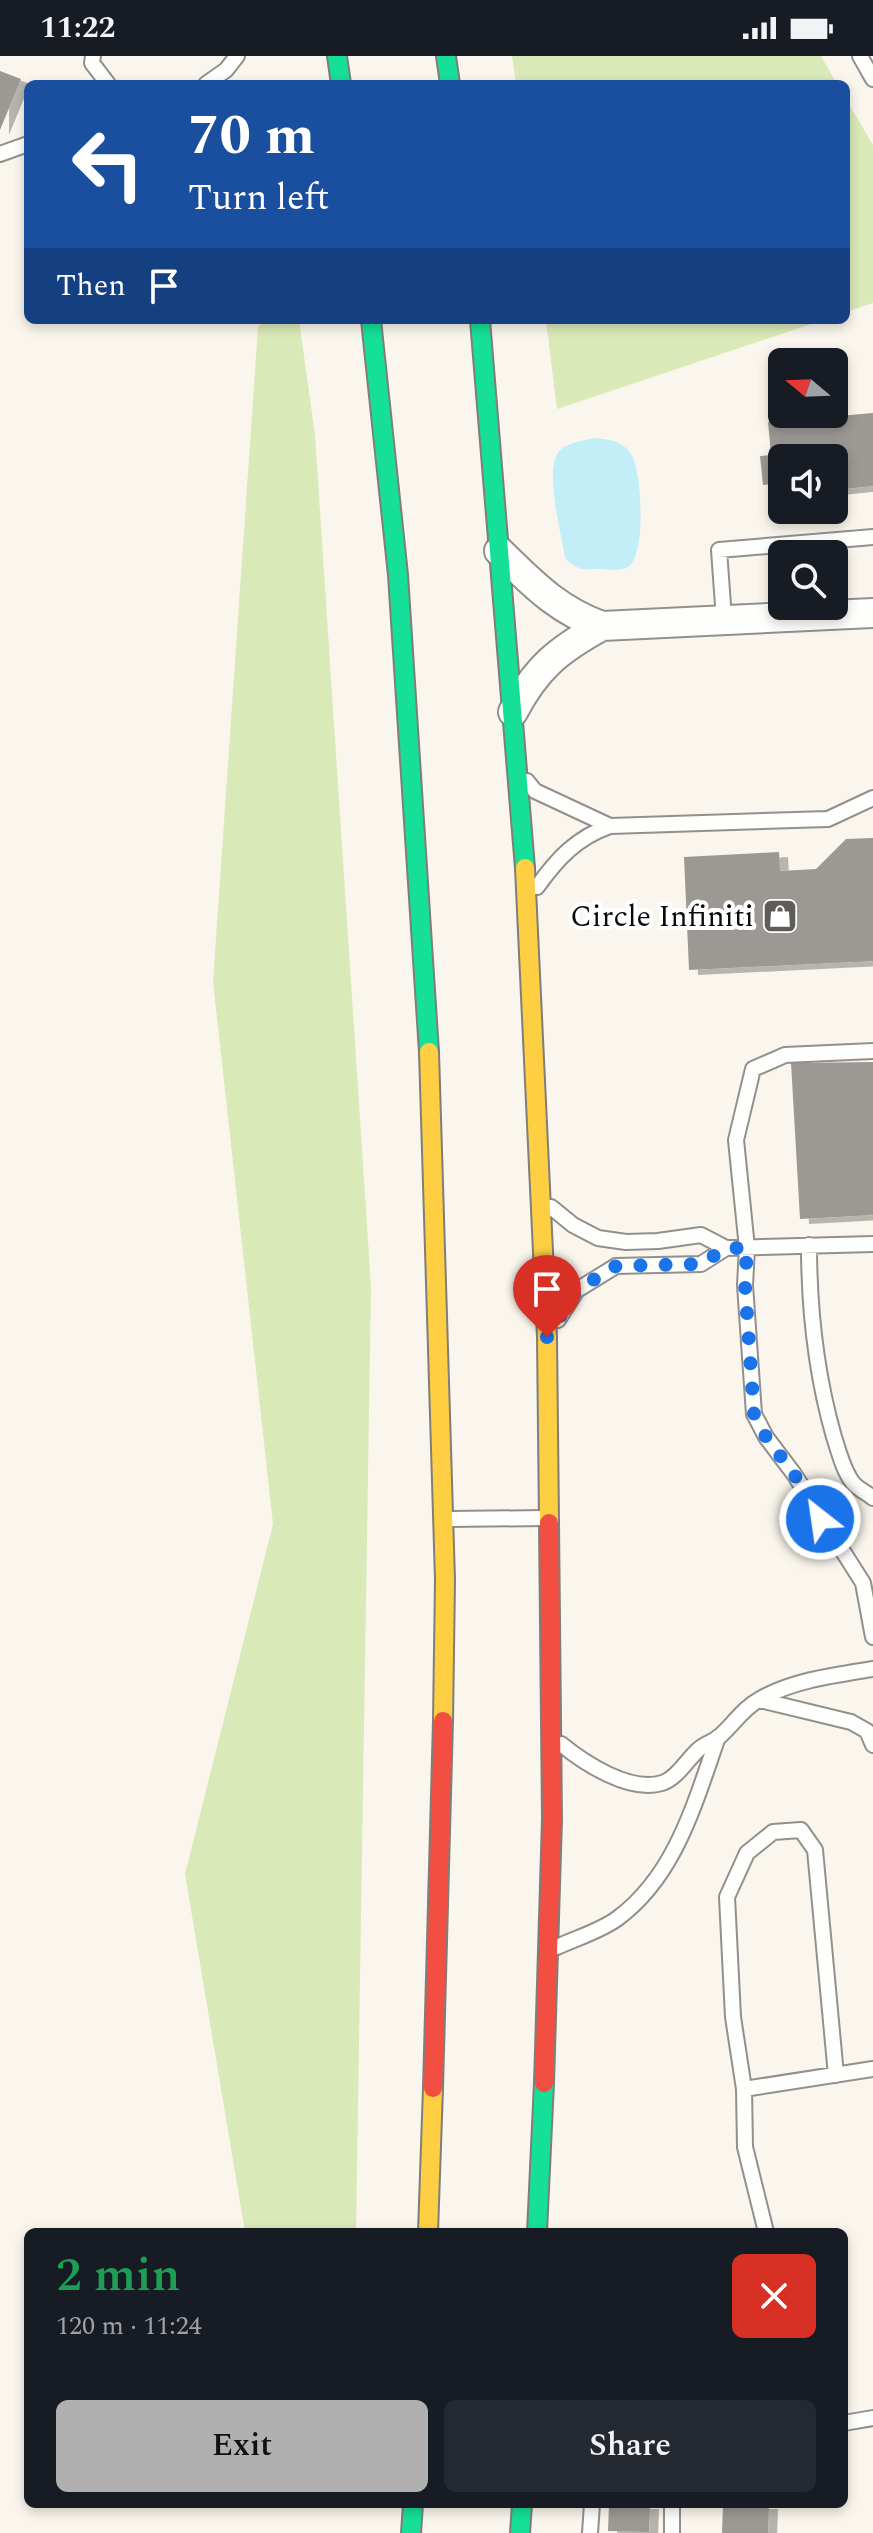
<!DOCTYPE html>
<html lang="en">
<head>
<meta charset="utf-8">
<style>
	body { margin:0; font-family:Spectral,serif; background:#242831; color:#f1f3f6; height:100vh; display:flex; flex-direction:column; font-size:30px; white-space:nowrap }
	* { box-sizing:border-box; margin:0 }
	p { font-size:26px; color:#9ea1a6 }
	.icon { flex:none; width:44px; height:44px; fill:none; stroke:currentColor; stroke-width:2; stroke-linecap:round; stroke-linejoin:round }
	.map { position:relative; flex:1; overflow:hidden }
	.side { position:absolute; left:24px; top:2172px; width:824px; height:280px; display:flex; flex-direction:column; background:#171b24; border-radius:12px; box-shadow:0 4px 12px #0003 }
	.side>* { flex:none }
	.top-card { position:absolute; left:24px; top:24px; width:826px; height:244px; border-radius:12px; box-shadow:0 4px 12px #0003; background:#1a4fa0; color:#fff; overflow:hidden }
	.needle { width:52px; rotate:289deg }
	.buttons { position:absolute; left:768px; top:292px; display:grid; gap:16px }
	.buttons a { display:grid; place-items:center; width:80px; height:80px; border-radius:12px; background:#171b24; box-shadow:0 4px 12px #0003; font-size:40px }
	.pin { position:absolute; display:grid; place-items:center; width:68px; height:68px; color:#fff; margin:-82px -34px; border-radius:50% 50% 50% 0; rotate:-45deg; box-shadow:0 0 8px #0007 }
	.pin .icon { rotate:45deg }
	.me { position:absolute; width:88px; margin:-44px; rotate:330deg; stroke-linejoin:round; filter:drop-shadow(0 0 6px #0008) }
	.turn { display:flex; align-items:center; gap:28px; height:168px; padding:0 32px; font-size:36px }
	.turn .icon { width:104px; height:104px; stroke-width:2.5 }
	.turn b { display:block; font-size:56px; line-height:68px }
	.then { display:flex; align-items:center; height:76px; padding:0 32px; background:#0003; gap:16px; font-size:30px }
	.round { display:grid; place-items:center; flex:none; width:84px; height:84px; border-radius:12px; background:#242831 }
	.headline { display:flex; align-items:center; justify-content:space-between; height:136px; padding:0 32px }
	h1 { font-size:48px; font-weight:600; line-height:60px; color:#1e9e55 }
	.button { display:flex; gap:16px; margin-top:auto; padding:16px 32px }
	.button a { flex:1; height:92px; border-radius:12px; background:#afb0af; color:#111; font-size:32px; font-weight:600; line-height:92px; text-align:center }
	.button a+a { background:#242831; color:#f1f3f6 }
	.status { display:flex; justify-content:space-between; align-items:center; height:56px; padding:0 40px; background:#171b24; direction:ltr }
	.status svg { height:22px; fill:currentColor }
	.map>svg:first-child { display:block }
</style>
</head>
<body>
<div class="status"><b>11:22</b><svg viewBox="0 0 49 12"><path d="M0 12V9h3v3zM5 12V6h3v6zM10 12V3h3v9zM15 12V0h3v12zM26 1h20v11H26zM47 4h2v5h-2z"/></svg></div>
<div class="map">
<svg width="873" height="2477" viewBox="0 0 873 2477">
	<defs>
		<filter id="shadow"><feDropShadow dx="9" dy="5" stdDeviation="0" flood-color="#0004"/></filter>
	</defs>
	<rect width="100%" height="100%" fill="#faf6ed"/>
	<path fill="#dae9b8" d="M512,0H821L837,28H516Z
		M846,43L873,89V247L846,256Z
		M266,264H299L315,379L371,1230L356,2176H245L185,1818L273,1468L213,926L258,271Z
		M546,264H823L557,353Z"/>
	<path fill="#c1eef7" d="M595,382C611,384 624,385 632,400C642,418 646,497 629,510C622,516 608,513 599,513C584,514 576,514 565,502C562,478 540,404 564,391C573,386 585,384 595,382Z"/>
	<path fill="#9c9894" filter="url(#shadow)" d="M0,15L21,23L0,74Z
		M873,357V430L834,434V402H782V438H776L775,428L763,429L760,400L771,399L768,366Z
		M873,782V905L689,914L684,801L779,796L780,815L816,813L846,783Z
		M873,1006V1159L800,1163L791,1007Z
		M609,2448H650L649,2476L608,2475Z
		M723,2448H769L768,2477H722Z"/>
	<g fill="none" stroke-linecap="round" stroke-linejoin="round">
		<g stroke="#92908c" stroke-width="18">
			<path id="lane" d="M93,0L92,7L108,28
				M860,0L873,23
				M206,28L226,14L237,0
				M0,98L28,88
				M724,563L719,494L873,481
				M527,725L535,735L610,770
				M537,831C557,803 576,782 610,770L828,763L873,742
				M873,995L785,999L753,1013L736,1084L747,1192L745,1229L754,1358L766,1381L794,1418L863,1527L873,1581
				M551,1151L573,1169L598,1182L626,1186L658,1185L701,1179L726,1192L873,1188
				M809,1189C809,1254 816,1318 834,1381C839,1396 843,1414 853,1427C858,1433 867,1437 873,1442
				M558,1264L577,1234L616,1210L701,1208L726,1192
				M450,1463L545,1462
				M760,1644L851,1666L867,1675L873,1689
				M561,1688C584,1707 630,1737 662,1727C677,1722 687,1704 698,1694C704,1688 713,1686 719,1681C734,1668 742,1653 760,1643C794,1624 835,1619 873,1613
				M557,1891C576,1882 601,1875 618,1862C676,1819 695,1746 718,1681
				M744,2033L873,2013
				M766,2176L745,2091L744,2033L733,1961L727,1841L747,1797L773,1776L801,1774L815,1794L836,2019
				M844,2367L873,2362
				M590,2477L592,2448
				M672,2477V2448"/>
		</g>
		<g stroke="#92908c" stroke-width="32">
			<path id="street" d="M499,495C532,527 557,554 602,570L873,557
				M513,656C536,612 558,594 602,570"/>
		</g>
		<g stroke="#7f7e7a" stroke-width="22">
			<path id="fast" d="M337,0L341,28
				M446,0L450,28
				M371,264L398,519L429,996
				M480,264L525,812
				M537,2176L544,2027
				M411,2477L413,2448
				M520,2477L522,2448"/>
		</g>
		<g stroke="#7f7e7a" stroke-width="22">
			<path id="slow" d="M525,812L547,1281L549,1467
				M429,996L445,1524L443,1665
				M428,2176L433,2032"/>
		</g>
		<g stroke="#7f7e7a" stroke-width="22">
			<path id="jam" d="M544,2027L552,1763L549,1467
				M433,2032L443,1665"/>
		</g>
		<use href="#lane" stroke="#fefefc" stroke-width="14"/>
		<use href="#street" stroke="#fefefc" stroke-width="28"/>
		<use href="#fast" stroke="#16e098" stroke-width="18"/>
		<use href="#slow" stroke="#ffcf43" stroke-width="18"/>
		<use href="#jam" stroke="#f24e42" stroke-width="18"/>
	</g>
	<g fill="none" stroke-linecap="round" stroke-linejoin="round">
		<path stroke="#1a73e8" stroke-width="14" stroke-dasharray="0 25.2" d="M547,1281L577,1234L616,1210L701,1208L726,1192H747L745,1229L754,1358L766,1381L794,1418L820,1463"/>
	</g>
	<defs>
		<g id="shop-square" transform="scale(1.8)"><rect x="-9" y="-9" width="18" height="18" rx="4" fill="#5e5d59" stroke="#fff"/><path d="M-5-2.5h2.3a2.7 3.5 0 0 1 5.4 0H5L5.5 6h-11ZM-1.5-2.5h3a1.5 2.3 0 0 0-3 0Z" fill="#fff"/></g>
	</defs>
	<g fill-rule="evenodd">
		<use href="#shop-square" x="780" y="860"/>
	</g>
	<g text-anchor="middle" stroke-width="8" stroke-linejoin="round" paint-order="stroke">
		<g font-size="30" fill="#0a0a0a" stroke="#fff" text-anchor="end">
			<text x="754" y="870">Circle Infiniti</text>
		</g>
	</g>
</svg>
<div class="buttons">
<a><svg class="needle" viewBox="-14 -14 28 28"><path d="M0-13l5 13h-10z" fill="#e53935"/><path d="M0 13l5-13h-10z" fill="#9ea1a6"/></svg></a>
<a><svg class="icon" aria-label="sound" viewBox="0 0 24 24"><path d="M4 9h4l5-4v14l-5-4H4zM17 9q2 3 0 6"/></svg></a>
<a><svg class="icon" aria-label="search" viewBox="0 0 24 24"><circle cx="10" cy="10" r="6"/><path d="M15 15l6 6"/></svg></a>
</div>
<div class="pin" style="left:547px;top:1281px;background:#d93025"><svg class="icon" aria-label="arrive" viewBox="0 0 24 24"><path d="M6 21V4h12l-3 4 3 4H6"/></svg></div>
<svg class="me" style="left:820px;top:1463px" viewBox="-20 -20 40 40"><circle r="17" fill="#1a73e8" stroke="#fff" stroke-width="3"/><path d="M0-11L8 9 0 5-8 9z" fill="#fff"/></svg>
<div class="top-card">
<div class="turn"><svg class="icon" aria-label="left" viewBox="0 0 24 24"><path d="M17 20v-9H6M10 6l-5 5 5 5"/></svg><div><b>70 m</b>Turn left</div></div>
<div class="then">Then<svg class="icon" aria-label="arrive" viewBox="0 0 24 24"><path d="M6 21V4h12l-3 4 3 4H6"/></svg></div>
</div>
<section class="side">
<div class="headline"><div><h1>2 min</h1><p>120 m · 11:24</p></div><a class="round" style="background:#d93025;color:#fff"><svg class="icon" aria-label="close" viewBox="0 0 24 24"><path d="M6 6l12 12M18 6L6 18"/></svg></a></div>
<div class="button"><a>Exit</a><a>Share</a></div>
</section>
</div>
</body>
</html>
